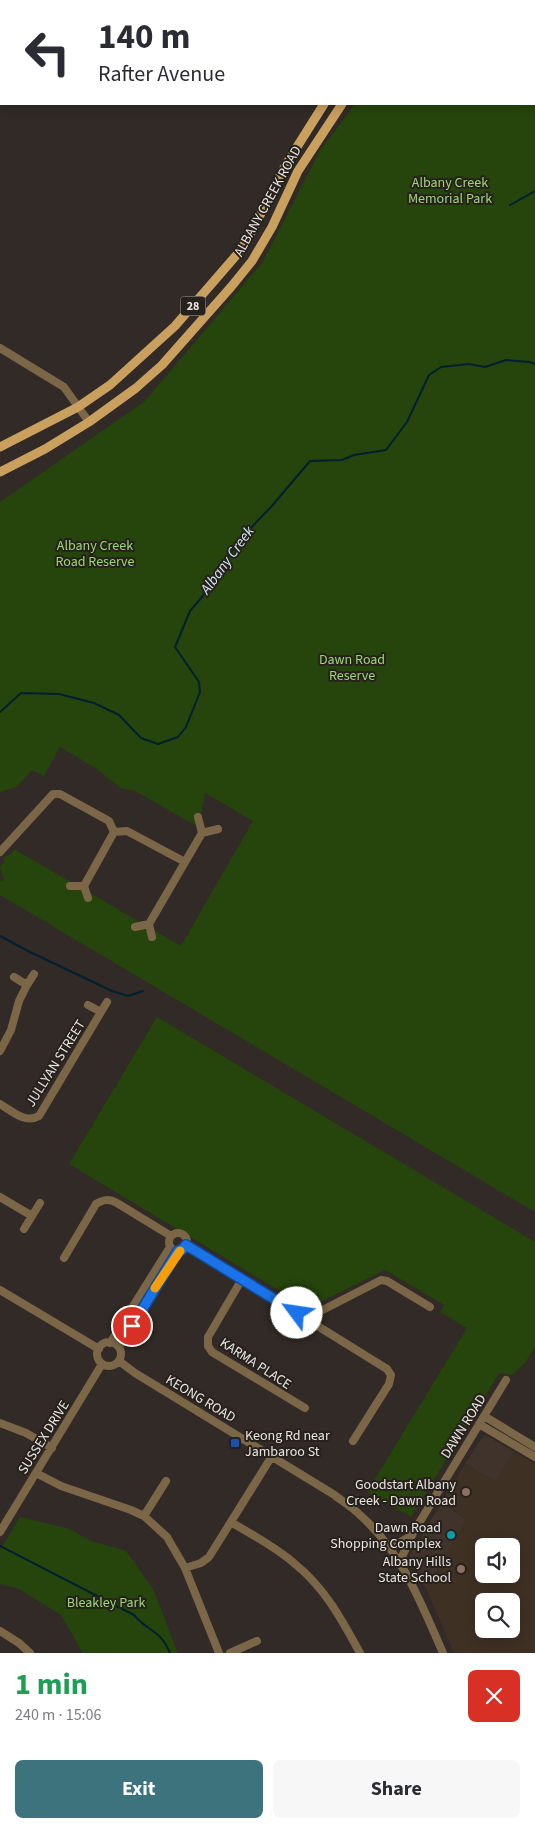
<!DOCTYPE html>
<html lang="en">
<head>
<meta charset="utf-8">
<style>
	body { margin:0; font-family:"Source Sans 3",sans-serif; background:#f7f7f7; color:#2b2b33; height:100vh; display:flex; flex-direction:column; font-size:19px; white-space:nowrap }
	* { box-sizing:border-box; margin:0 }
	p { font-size:16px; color:#7c7c81 }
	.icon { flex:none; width:28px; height:28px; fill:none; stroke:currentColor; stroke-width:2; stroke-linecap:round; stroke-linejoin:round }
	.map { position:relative; height:1653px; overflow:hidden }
	.details { display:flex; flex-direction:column; background:#fff; flex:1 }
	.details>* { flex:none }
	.guide { position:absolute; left:0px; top:0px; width:535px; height:105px; box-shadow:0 2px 12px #0003; background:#fff; color:#2b2b33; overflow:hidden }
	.fabs { position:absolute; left:475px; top:1538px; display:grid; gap:10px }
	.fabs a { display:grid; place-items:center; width:45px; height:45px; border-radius:8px; background:#fff; box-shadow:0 2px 12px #0003; font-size:25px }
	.pin { position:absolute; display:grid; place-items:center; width:42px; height:42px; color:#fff; margin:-21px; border:2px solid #fff; border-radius:50%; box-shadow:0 1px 5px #0007 }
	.me { position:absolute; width:55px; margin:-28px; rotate:301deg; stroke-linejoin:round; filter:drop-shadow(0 0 4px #0008) }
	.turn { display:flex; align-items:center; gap:18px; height:105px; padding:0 15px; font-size:22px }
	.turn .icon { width:65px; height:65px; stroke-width:2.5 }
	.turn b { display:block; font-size:35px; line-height:42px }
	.round { display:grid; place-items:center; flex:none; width:52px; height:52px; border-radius:8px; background:#f7f7f7 }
	.head { display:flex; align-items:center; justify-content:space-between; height:85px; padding:0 15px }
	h1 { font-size:30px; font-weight:700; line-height:38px; color:#1e9e55 }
	.cta { display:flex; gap:10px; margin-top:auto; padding:10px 15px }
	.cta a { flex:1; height:58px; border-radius:8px; background:#3d737d; color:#fff; font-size:20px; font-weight:700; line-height:58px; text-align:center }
	.cta a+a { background:#f7f7f7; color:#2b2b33 }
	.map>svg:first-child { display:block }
</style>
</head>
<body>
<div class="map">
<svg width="535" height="1653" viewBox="0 0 535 1653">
	<rect width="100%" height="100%" fill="#312a26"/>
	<path fill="#40332b" d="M485,1436L489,1437L514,1452L496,1482L465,1464L481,1439Z
		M440,1505L445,1508L446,1507L452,1509L467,1520L426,1588L410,1559V1555Z"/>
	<path fill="#3f3024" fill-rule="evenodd" d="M514,1452L535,1464V1653H454L426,1588L467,1520L453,1509L446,1507L445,1508L440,1505L465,1464L496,1482ZM511,1546V1574H484V1546ZM511,1601V1629H484V1601Z"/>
	<path fill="#25450c" d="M470,0H535V1212L0,895V881L4,880L0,867L4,863V857L11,854L14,849L181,946L253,821L205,793L201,813L195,825L135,791L120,788L97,769L60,747L44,776L32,770L17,787L0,792V502L145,401L262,263L320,151L355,104H534V1H469Z
		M157,1017L535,1242V1347L525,1363L512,1375L501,1373L498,1375L411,1517L367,1492L467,1328L440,1312L444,1305L385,1270L308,1308L69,1164Z
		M20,1517L70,1529L91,1541L126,1551L153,1589L178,1653H83L61,1615L19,1589L0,1584V1550Z"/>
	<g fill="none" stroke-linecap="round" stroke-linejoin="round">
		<path stroke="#02202f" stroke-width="2" d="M510,205L535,191
			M0,712L21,693L59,694L94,703L119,715L141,738L158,744L178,737L186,727L200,692L199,682L175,647L190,611L202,597L217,571L245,534L271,507L310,461L342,460L354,455L386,450L407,422L429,375L441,367L469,364L485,367L506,360L530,362L535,364
			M0,936L28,951L112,991L128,996L143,991
			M0,1546L134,1615C149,1633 159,1628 170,1653"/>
		<path stroke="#7b6748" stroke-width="8" d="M0,348L64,387L89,422
			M198,817L202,833L218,829
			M0,852L53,794H60L109,821L114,832L127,831L185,862
			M70,886H84L88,898
			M84,886L114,832
			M149,924L202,833
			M135,927L149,924L152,937
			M14,977L27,985L34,974
			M88,1005L101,1012L107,1002
			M0,1051L11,1030L19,1001L27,985
			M0,1104C12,1111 25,1124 39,1116L101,1012
			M0,1197L32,1216
			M24,1229L40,1203
			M169 1242a9 9 0 1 1 18 0a9 9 0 1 1-18 0Z
			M186,1245L303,1315L311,1316L381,1280L387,1281L430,1307
			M64,1258L96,1204C104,1199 109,1199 117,1203L171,1236
			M242,1279L208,1337V1346L212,1352L305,1408
			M0,1290L99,1349
			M311,1316L316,1325L387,1369L391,1375L389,1384L353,1441
			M97 1354a12 12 0 1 1 24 0a12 12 0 1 1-24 0Z
			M110,1343L170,1247
			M119,1347L178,1251
			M119,1361L135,1373L333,1494C342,1501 352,1507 360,1515C402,1552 421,1603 443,1653
			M484,1416L535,1447
			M0,1423L26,1433L52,1448
			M479,1424L535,1457
			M36,1473L61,1486L131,1510L144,1516L167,1537L185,1568L219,1653
			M144,1516L166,1481
			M231,1522C252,1535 276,1547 295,1564C325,1588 342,1620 360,1653
			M0,1532L102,1364
			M390,1548L411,1536
			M400,1561L413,1533L506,1380
			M185,1568L201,1563L209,1557L272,1456
			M0,1631L19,1643L30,1653
			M230,1653L257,1641"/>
		<path stroke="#caa05f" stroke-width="9" d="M391,1V0
			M426,1L427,0
			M453,1L454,0
			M0,447L78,407L110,385L175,326L240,251L253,229L285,166L324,104
			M0,472L45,449L89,422L136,388L162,365L231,287L252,261L272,227L298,171L342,104"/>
	</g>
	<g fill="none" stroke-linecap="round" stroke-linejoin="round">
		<g stroke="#114b97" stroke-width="12">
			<path id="route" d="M132,1326L178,1251L183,1249L186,1245L297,1313"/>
		</g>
		<use href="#route" stroke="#1a73e8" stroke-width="9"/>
		<path stroke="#f59e0b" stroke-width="9" d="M155,1288L180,1251"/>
	</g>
	<rect fill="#1a4fb4" stroke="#27211c" stroke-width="2" x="230" y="1438" width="10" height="10" rx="2.5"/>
	<g fill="#8d6e63" stroke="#27211c" stroke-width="2">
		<circle cx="466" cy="1492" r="5"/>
		<circle cx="461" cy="1569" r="5"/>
	</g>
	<circle fill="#0f9aa8" stroke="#27211c" stroke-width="2" cx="451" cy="1535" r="5"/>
	<g text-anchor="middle" stroke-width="4" stroke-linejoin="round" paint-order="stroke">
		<rect fill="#27211c" stroke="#aeaaa6" stroke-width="1" x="180.5" y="296.5" width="25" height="19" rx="4"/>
		<g font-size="12" font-weight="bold" fill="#e8e4e1">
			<text x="193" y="310">28</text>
		</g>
		<g font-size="14" fill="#9ad774" stroke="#27211c">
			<text x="450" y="187">Albany Creek<tspan x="450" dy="16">Memorial Park</tspan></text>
			<text x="95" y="550">Albany Creek<tspan x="95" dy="16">Road Reserve</tspan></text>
			<text x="352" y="664">Dawn Road<tspan x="352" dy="16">Reserve</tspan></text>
			<text x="106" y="1607">Bleakley Park</text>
		</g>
		<g font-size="14" fill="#e8e4e1" stroke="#27211c">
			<text transform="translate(267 201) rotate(-61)" y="5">ALBANY CREEK ROAD</text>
			<text transform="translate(55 1063) rotate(-58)" y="5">JULLYAN STREET</text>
			<text transform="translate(256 1363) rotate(33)" y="5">KARMA PLACE</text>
			<text transform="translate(201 1398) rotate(31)" y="5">KEONG ROAD</text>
			<text transform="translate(463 1426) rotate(-58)" y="5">DAWN ROAD</text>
			<text transform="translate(43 1437) rotate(-58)" y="5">SUSSEX DRIVE</text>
		</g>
		<g font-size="14" fill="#e8e4e1" stroke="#27211c" text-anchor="end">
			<text x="245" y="1440" text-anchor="start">Keong Rd near<tspan x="245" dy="16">Jambaroo St</tspan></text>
			<text x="456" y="1489">Goodstart Albany<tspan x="456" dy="16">Creek - Dawn Road</tspan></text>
			<text x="441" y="1532">Dawn Road<tspan x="441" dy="16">Shopping Complex</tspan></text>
			<text x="451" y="1566">Albany Hills<tspan x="451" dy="16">State School</tspan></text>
		</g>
		<g font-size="15" font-style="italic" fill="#d2e8f4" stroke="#27211c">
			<text transform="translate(227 560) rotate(-54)" y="5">Albany Creek</text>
		</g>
	</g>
</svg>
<div class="fabs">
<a><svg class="icon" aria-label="sound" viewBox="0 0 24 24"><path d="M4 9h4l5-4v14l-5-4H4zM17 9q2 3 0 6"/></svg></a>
<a><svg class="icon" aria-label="search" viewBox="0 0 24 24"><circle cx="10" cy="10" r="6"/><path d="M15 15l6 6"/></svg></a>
</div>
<div class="pin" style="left:132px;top:1326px;background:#d93025"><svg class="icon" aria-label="arrive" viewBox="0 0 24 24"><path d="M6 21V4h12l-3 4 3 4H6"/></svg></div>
<svg class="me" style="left:297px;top:1313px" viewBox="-20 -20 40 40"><circle r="19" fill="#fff"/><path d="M0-13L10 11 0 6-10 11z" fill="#1a73e8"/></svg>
<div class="guide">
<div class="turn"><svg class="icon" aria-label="left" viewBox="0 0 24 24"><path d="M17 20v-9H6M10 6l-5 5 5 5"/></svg><div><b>140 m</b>Rafter Avenue</div></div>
</div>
</div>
<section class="details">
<div class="head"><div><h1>1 min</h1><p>240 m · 15:06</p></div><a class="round" style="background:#d93025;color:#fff"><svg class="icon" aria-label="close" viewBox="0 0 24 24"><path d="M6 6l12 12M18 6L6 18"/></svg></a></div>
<div class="cta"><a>Exit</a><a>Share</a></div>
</section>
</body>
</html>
